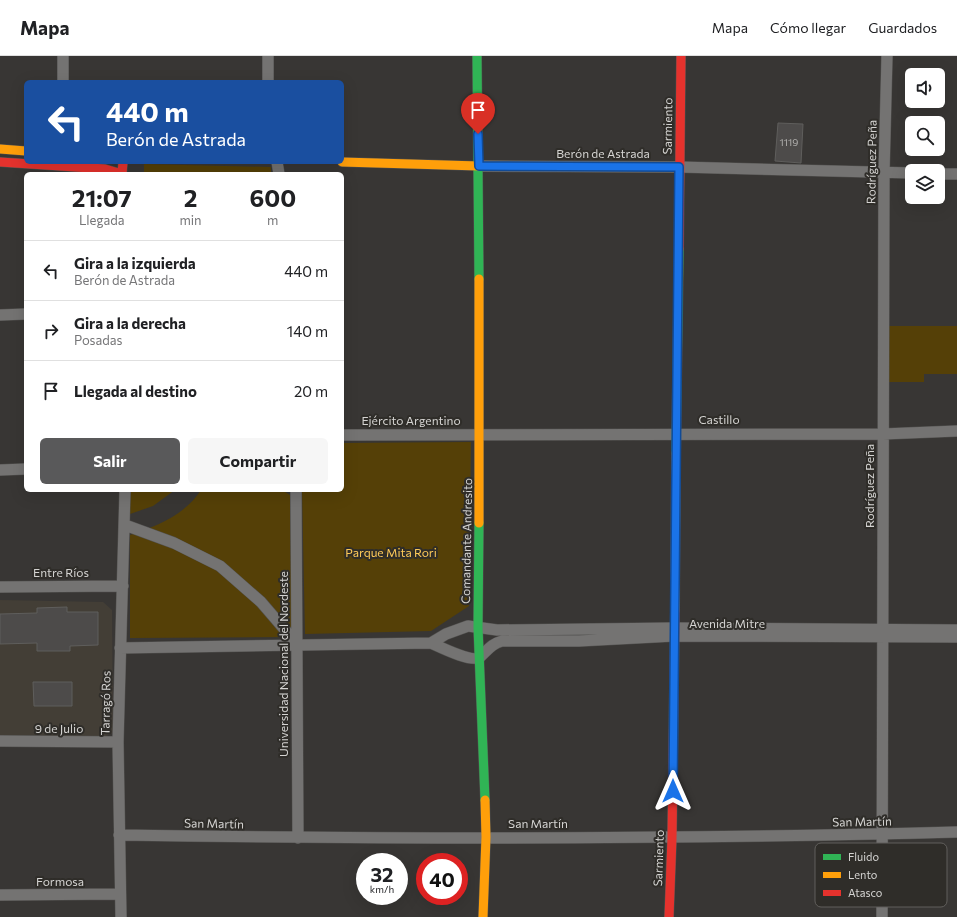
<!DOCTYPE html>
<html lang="es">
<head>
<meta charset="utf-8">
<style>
	body { margin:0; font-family:Commissioner,sans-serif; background:#f6f6f6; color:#202124; height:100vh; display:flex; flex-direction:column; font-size:15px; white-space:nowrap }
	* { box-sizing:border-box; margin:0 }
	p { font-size:13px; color:#757577 }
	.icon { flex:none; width:22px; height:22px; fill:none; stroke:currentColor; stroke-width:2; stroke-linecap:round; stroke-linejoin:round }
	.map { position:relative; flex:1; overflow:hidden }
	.panel { position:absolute; left:24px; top:116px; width:320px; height:320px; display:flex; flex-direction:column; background:#fff; border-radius:6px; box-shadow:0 4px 16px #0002 }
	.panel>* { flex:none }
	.hud { position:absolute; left:24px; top:24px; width:320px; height:84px; border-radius:6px; box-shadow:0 4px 16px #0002; background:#1a4fa0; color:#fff; overflow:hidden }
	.tools { position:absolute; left:905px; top:12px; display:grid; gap:8px }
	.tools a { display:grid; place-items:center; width:40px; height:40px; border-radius:6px; background:#fff; box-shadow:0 4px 16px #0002; font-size:20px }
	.speed { position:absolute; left:356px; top:797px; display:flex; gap:8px; font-size:20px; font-weight:700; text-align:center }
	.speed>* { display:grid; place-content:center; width:52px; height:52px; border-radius:50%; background:#fff; box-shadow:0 4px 16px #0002; line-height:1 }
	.speed small { font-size:10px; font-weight:400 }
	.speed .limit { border:6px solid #d22; background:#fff; color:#111 }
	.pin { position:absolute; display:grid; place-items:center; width:34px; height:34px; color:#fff; margin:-41px -17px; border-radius:50% 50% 50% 0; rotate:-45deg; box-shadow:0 0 4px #0007 }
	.pin .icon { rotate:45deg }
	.me { position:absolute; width:44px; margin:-22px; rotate:0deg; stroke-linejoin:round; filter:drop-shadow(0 0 3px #0008) }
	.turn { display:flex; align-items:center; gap:14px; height:84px; padding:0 16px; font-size:18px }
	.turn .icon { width:52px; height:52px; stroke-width:2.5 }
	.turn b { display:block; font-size:28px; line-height:34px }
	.eta { display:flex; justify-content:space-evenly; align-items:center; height:68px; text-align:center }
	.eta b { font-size:24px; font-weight:700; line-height:28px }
	.button { display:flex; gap:8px; margin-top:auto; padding:8px 16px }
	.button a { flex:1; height:46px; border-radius:6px; background:#59595a; color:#fff; font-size:16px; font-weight:700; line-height:46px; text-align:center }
	.button a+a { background:#f6f6f6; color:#202124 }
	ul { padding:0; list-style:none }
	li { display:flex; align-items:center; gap:12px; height:60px; padding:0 16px; border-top:1px solid #e0e0e0 }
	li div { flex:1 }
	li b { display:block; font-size:15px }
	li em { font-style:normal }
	header { display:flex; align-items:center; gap:24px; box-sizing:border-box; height:56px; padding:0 20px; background:#fff; border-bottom:1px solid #e0e0e0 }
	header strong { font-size:19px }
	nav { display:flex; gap:22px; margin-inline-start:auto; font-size:14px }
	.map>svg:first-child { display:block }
</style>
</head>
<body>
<header>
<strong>Mapa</strong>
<nav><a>Mapa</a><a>Cómo llegar</a><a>Guardados</a></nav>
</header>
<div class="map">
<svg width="957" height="861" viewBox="0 0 957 861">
	<rect width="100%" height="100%" fill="#383634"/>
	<path fill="#433e36" d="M0,544L103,546L112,554L113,677L104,681L0,679Z"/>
	<path fill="#554007" d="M144,108L271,111V118H144Z
		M886,270H957V318H924V326H887Z
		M471,386L469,550L431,575L305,578L302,434H342V387Z
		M129,434H175L153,450L130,458Z
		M201,434H282L290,439L292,581L130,582V479C156,471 186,458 201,434Z"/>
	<path fill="#4d4b4a" stroke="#5f5e5c" d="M778,67L803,68L801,107L775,105Z
		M67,551V556H98V589L70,590V595H37V587L0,588V558L37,557V552Z
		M33,626H72V650H34Z"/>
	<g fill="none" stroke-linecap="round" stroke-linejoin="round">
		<g stroke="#535250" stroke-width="12">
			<path id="street" d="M63,0V26
				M268,0V26
				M277,106L279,118
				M479,110L679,111L912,117
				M938,118H957
				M0,259L26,258
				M342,379L883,378L957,375
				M0,414L26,413
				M296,434L298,782
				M125,469L174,487L220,510L261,546L298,589
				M0,531L123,530
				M431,587L446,578L468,570L497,574L674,572L957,574
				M120,592L431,587C440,591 472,607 480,601C488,594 491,588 502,585H579L674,580L957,581
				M0,685L118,686
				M119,779C398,783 678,784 957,776
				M0,839L120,838
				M121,861L118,686L125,434
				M882,861L884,117L887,0"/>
		</g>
		<g stroke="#535250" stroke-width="10">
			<path id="fast" d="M477,0L479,223
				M676,397L679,193
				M479,467L478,571L485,744"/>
		</g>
		<g stroke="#535250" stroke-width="10">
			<path id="slow" d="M0,93L26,95
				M342,106L479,110
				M479,223V467
				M675,555L676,397
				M483,861L486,781L485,744"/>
		</g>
		<g stroke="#535250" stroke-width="10">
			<path id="jam" d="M0,106L105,113L122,118L123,106
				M679,193L681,0
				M669,861L672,782L675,555"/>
		</g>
		<use href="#street" stroke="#747372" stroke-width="11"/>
		<use href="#fast" stroke="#30b455" stroke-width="9"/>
		<use href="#slow" stroke="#ff9f0a" stroke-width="9"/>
		<use href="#jam" stroke="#e5322d" stroke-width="9"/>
	</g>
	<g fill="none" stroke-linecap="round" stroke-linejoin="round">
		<g stroke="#114b97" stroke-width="10">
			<path id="route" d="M478,78L479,110L679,111L673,735"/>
		</g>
		<use href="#route" stroke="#1a73e8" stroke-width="7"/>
	</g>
	<g text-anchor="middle" stroke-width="4" stroke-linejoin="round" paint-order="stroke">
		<g font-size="10" fill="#b3b2b0">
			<text x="789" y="90">1119</text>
		</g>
		<g font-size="12" fill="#d5d4d2" stroke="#2f2d29">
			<text transform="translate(668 70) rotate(-89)" y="4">Sarmiento</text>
			<text x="603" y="102">Berón de Astrada</text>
			<text transform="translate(872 106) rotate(-89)" y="4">Rodríguez Peña</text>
			<text x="719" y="368">Castillo</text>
			<text x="411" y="369">Ejército Argentino</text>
			<text transform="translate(870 430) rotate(-90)" y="4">Rodríguez Peña</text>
			<text transform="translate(467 485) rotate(-89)" y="4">Comandante Andresito</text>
			<text x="61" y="521">Entre Ríos</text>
			<text x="727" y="572">Avenida Mitre</text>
			<text transform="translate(284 608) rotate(-90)" y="4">Universidad Nacional del Nordeste</text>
			<text transform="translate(106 647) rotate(-89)" y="4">Tarragó Ros</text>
			<text x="59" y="677">9 de Julio</text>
			<text transform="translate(862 766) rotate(-1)" y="4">San Martín</text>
			<text transform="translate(214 768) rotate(1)" y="4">San Martín</text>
			<text x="538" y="772">San Martín</text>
			<text transform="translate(659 802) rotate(-88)" y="4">Sarmiento</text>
			<text x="60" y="830">Formosa</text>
		</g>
		<g font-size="12" fill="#feca58" stroke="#2f2d29">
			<text x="391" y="501">Parque Mita Rori</text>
		</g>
	</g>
	<rect x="815" y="787" width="132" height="64" rx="6" fill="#2f2d29" stroke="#615f5c" stroke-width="1"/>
	<rect x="823" y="798" width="18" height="6" fill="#30b455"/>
	<rect x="823" y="816" width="18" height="6" fill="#ff9f0a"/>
	<rect x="823" y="834" width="18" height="6" fill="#e5322d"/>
	<g font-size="11" fill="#d5d4d2">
		<text x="848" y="805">Fluido</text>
		<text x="848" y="823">Lento</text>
		<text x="848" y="841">Atasco</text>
	</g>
</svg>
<div class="tools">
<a><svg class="icon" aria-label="sound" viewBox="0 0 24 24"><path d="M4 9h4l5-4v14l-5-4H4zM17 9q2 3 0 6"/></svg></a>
<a><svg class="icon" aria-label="search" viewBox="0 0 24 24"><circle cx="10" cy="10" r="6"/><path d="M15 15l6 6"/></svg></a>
<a><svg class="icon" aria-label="layers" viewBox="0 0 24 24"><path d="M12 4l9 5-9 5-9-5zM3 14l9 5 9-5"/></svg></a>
</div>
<div class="speed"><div>32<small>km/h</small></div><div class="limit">40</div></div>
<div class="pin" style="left:478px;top:78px;background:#d93025"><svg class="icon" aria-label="arrive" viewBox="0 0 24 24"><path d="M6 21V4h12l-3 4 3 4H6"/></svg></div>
<svg class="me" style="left:673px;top:735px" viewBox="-20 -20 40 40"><path d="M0-17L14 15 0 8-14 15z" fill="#1a73e8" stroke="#fff" stroke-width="4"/></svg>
<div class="hud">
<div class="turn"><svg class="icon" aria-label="left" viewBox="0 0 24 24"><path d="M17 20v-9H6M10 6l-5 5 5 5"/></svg><div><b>440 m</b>Berón de Astrada</div></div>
</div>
<section class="panel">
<div class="eta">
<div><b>21:07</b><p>Llegada</p></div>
<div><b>2</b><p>min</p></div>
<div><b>600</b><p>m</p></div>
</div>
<ul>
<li><svg class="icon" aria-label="left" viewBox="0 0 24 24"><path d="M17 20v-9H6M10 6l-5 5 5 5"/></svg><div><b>Gira a la izquierda</b><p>Berón de Astrada</p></div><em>440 m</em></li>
<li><svg class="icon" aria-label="right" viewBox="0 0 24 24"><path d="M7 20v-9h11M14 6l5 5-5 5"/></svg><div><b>Gira a la derecha</b><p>Posadas</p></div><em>140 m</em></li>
<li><svg class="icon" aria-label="arrive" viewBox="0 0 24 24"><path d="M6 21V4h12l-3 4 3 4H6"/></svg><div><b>Llegada al destino</b></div><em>20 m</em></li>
</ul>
<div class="button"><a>Salir</a><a>Compartir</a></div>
</section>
</div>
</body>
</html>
